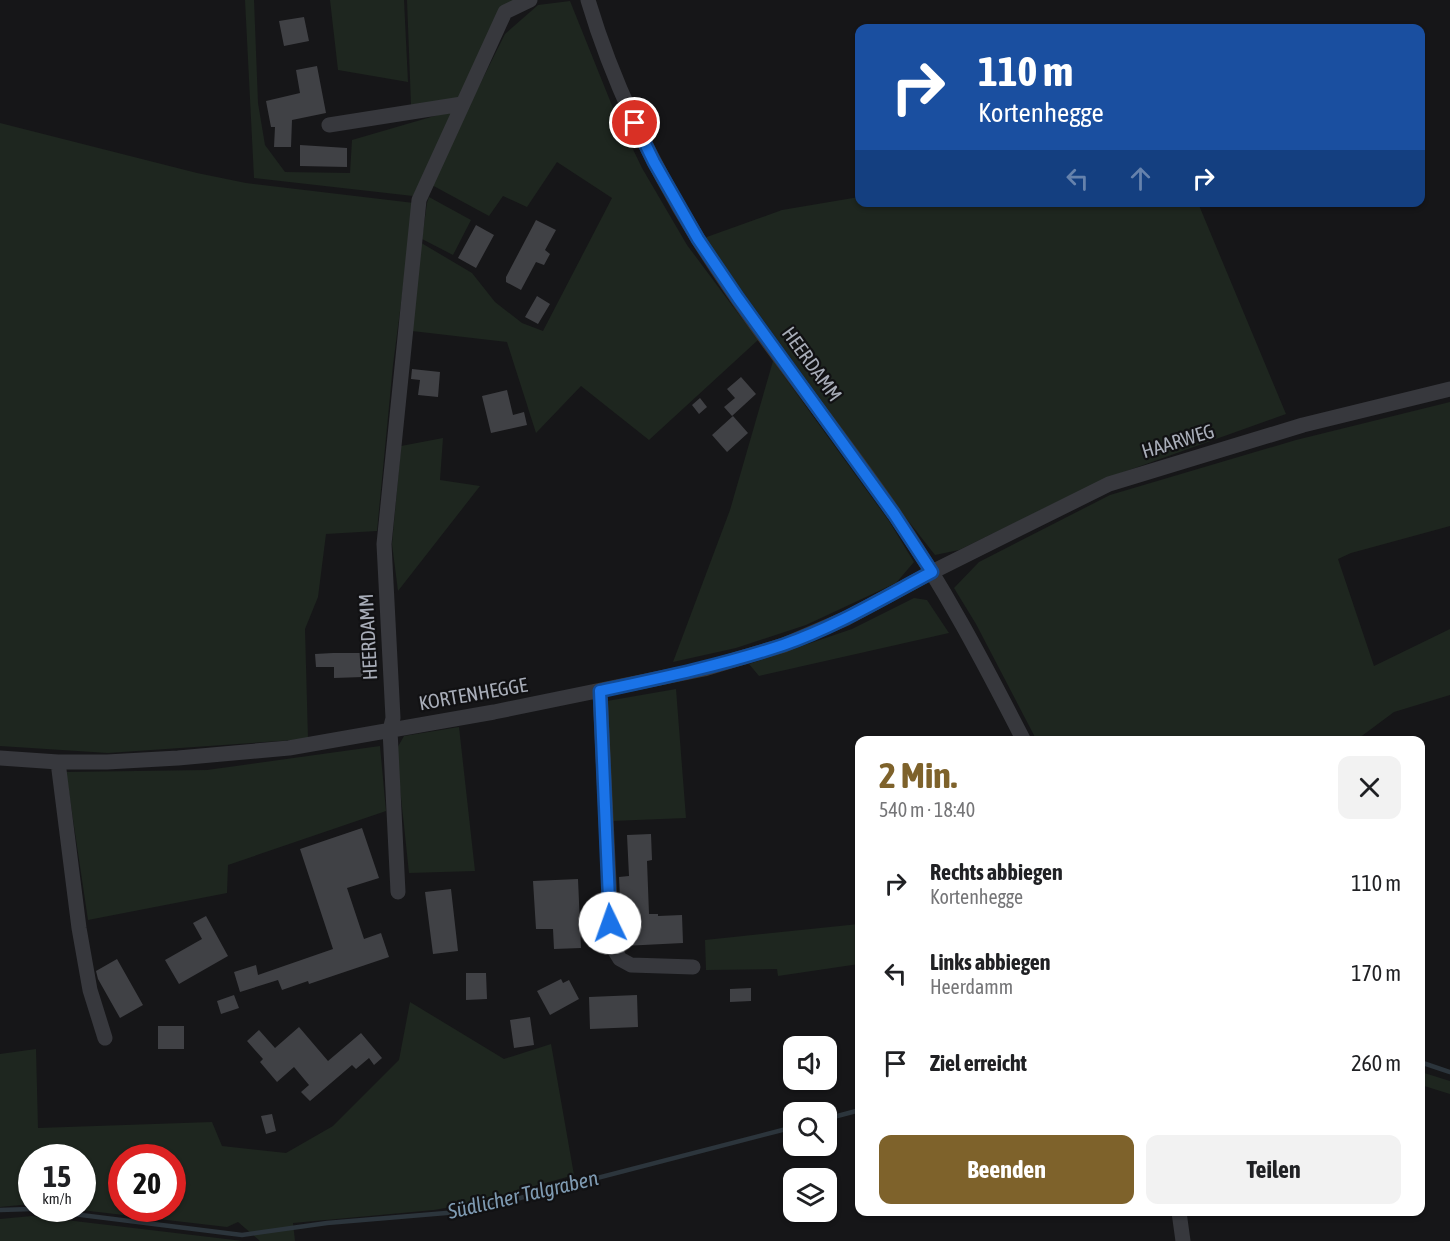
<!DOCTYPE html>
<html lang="de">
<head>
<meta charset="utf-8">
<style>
	body { margin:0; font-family:"Asap Condensed",sans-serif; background:#f2f2f2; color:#202124; height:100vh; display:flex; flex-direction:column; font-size:22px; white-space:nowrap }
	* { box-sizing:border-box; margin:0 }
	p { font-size:20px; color:#757577 }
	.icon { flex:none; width:33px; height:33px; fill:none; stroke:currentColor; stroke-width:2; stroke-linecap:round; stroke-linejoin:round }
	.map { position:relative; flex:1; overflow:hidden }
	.details { position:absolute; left:855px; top:736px; width:570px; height:480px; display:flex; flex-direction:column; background:#fff; border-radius:12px; box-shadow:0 2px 4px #0004 }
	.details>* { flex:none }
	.top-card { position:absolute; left:855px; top:24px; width:570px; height:183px; border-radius:12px; box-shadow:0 2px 4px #0004; background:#1a4fa0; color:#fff; overflow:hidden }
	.controls { position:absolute; left:783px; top:1036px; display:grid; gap:12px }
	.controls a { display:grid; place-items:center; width:54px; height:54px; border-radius:12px; background:#fff; box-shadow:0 2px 4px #0004; font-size:30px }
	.speed { position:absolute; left:18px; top:1144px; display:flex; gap:12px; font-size:30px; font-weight:700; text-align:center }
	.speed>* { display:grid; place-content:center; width:78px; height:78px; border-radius:50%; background:#fff; box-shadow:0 2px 4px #0004; line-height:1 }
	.speed small { font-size:15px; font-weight:400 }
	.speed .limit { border:9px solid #d22; background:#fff; color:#111 }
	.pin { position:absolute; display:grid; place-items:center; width:51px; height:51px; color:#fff; margin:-26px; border:3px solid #fff; border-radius:50%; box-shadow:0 2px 6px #0007 }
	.me { position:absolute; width:66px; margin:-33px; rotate:357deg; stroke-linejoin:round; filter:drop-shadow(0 0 4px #0008) }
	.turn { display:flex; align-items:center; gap:21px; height:126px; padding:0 24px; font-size:27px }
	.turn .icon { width:78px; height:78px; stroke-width:2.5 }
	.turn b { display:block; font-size:42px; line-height:51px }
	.lanes { display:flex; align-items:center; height:57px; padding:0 24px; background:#0003; justify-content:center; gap:30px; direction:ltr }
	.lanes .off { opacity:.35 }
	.round { display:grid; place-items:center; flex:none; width:63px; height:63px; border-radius:12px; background:#f2f2f2 }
	.head { display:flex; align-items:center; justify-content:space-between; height:102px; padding:0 24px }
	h1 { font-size:36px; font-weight:700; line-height:45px; color:#7e622b }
	.primary-button { display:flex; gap:12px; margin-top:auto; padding:12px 24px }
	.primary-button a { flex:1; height:69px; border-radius:12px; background:#7e622b; color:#fff; font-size:24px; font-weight:700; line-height:69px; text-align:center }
	.primary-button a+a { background:#f2f2f2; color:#202124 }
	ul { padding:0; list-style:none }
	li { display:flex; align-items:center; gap:18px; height:90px; padding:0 24px }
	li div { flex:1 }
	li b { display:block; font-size:22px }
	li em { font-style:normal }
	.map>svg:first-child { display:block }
</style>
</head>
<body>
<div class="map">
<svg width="1450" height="1241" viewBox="0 0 1450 1241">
	<rect width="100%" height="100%" fill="#161618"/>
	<path fill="#1e261f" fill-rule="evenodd" d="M245,0H254L258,103L265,145L285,172L350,173L352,140L455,110L413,196L254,178Z
		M330,0H404L408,82L338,70Z
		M407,0H516L460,99L411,105Z
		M570,1L613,108L642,168L687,245L758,340L649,440L581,386L536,433L507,342L412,331L418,241L472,273L495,302L522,323L543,331L612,198L557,162L527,207L503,196L489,216L430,184L505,34L538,5Z
		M0,123L197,173L246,183L414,203L393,365L377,531L326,534L318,597L305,629L308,739L108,753L0,746Z
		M429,197L471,220L453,255L422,239L427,203Z
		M859,197L860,202L1198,203L1286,414L1107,478L959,550L935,555L902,513L704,238L782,210Z
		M773,361L889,521L914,562L896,583L806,625L736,648L673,662L730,510Z
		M1450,402V526L1351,553L1338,559L1374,666L1450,629V695L1394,712L1355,741H1037L976,624L954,588L979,562L1110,495L1296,440Z
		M443,438L440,480L480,486L398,591L392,544L401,446Z
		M914,598L927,600L949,633L759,676L749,664L852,629Z
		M676,689L686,818L612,821L607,701Z
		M459,727L475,871L409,873L396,750L404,736Z
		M380,746L386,811L228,865L227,893L88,920L66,772L207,770Z
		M859,924V964L778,976L777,969L706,970L705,940Z
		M410,1002L504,1059L551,1044L574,1175L474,1203L434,1210L293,1223L295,1241H260L238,1222L227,1227L72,1209H82V1158H32L31,1204L0,1207V1054L36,1049L38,1128L212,1122L222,1146L286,1153L333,1126L399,1060ZM122,1158H172V1209H122Z
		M1421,1072L1450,1081V1094L1421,1085Z
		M32,1216L243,1241H0V1219Z"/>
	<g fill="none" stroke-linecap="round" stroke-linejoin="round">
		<path stroke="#2c353c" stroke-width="4.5" d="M1420,1062L1450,1072
			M826,1119L860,1110
			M33,1209L242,1235L327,1223L470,1211L794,1127
			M0,1210L32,1209"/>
	</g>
	<path fill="#404145" d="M304,17L309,41L284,46L279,21Z
		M317,66L326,113L292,120L291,147H274L275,127H271L266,101L300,93L296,70Z
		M300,145L347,148V167L300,166Z
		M536,220L556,230L545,250L550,254L544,265L536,262L521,290L506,282V277Z
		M476,225L494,235L476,268L458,258Z
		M537,296L550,304L538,324L525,317Z
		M412,369L440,372L438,397L418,395L420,380L411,379Z
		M741,377L756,394L732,416L724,407L735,398L727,389Z
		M507,390L513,415L524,412L527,425L491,433L482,396Z
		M700,398L707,407L699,414L692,405Z
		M733,416L748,433L727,452L712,435Z
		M333,653H363V677L334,678V667H316L315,654Z
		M362,828L379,878L347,888L364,939L381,933L389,957L309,984L308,981L282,990L278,980L240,992L234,972L256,965L258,975L333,949L300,849Z
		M651,834L652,860L647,861L649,914H658V916L682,915L683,943L623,946L622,943L619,877L629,876L627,835Z
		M578,879L581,948L554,949L553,929H536L533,881Z
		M451,889L458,951L433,954L425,892Z
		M206,916L228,956L179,984L165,960L202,939L193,923Z
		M117,959L143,1005L120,1018L98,979L96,971Z
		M466,973H486L487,999L466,1000Z
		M561,979L563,983L569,980L579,999L550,1015L537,991Z
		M751,988V1001L730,1002V989Z
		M234,995L239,1008L221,1014L217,1001Z
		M637,995L638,1027L590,1029L589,997Z
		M530,1017L534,1045L514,1048L510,1020Z
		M158,1026H184V1049H158Z
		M299,1027L328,1061L361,1033L382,1058L374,1065L369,1058L356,1069L352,1065L310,1101L301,1092L309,1085L294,1067L277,1082L260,1062L263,1059L247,1041L259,1030L275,1048Z
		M272,1114L276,1131L266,1134L261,1116Z"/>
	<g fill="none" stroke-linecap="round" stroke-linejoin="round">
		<path stroke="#37383d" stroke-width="15" d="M588,0C613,84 652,164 698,239C757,334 830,420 893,512C943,585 984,663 1024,741
			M329,125L462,104
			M600,691L612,946L620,959L631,965L693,967
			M0,758L58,762H107L178,758L289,748L494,712L704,669L784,645L847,618L932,572L1109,484L1303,425L1450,389
			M58,762L79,928L90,990L105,1038
			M398,892L390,730L393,718L384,544L419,200L505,12L530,0
			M1179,1212L1183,1241"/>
	</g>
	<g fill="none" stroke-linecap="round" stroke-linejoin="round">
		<g stroke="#114b97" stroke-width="15">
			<path id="route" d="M610,923L600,691C661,678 723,665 783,645C835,627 883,598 932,572L894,514L738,298L698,239L654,162L635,123"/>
		</g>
		<use href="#route" stroke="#1a73e8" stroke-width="10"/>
	</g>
	<g text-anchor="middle" stroke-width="4.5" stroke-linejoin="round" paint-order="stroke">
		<g font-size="20" fill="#a8adb8" stroke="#111113">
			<text transform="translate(812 364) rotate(54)" y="7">HEERDAMM</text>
			<text transform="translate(1178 441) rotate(-17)" y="7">HAARWEG</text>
			<text transform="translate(368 637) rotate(-93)" y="7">HEERDAMM</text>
			<text transform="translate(473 694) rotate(-10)" y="7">KORTENHEGGE</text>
		</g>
		<g font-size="21" font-style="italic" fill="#7f9bb3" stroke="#111113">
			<text transform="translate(523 1195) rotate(-13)" y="7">Südlicher Talgraben</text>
		</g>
	</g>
</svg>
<div class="controls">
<a><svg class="icon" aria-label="sound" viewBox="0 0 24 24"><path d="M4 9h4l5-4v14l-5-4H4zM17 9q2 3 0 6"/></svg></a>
<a><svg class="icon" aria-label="search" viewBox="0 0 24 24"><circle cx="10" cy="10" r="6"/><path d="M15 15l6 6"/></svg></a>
<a><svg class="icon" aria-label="layers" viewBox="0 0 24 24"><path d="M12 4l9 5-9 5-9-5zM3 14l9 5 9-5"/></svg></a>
</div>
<div class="speed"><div>15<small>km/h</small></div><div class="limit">20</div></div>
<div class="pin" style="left:635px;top:123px;background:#d93025"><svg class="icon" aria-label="arrive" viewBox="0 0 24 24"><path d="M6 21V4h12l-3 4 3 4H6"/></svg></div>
<svg class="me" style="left:610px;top:923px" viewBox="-20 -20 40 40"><circle r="19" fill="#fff"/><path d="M0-13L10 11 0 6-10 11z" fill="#1a73e8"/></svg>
<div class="top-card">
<div class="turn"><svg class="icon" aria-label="right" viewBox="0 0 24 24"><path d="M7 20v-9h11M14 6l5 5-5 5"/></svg><div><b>110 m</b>Kortenhegge</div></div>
<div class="lanes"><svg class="icon off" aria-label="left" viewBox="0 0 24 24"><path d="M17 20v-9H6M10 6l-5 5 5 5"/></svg><svg class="icon off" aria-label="ahead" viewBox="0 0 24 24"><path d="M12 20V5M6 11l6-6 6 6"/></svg><svg class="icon" aria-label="right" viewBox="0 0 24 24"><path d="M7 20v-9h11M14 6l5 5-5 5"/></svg></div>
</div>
<section class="details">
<div class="head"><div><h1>2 Min.</h1><p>540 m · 18:40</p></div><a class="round"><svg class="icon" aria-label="close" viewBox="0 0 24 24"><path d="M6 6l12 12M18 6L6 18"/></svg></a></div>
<ul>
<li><svg class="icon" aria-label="right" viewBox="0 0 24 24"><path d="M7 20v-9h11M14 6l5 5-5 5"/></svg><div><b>Rechts abbiegen</b><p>Kortenhegge</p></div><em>110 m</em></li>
<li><svg class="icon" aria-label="left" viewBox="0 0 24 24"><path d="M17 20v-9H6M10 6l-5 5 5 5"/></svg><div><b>Links abbiegen</b><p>Heerdamm</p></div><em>170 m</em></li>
<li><svg class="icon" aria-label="arrive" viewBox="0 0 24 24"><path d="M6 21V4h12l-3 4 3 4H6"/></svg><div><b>Ziel erreicht</b></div><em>260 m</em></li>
</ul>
<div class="primary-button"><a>Beenden</a><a>Teilen</a></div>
</section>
</div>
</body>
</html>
